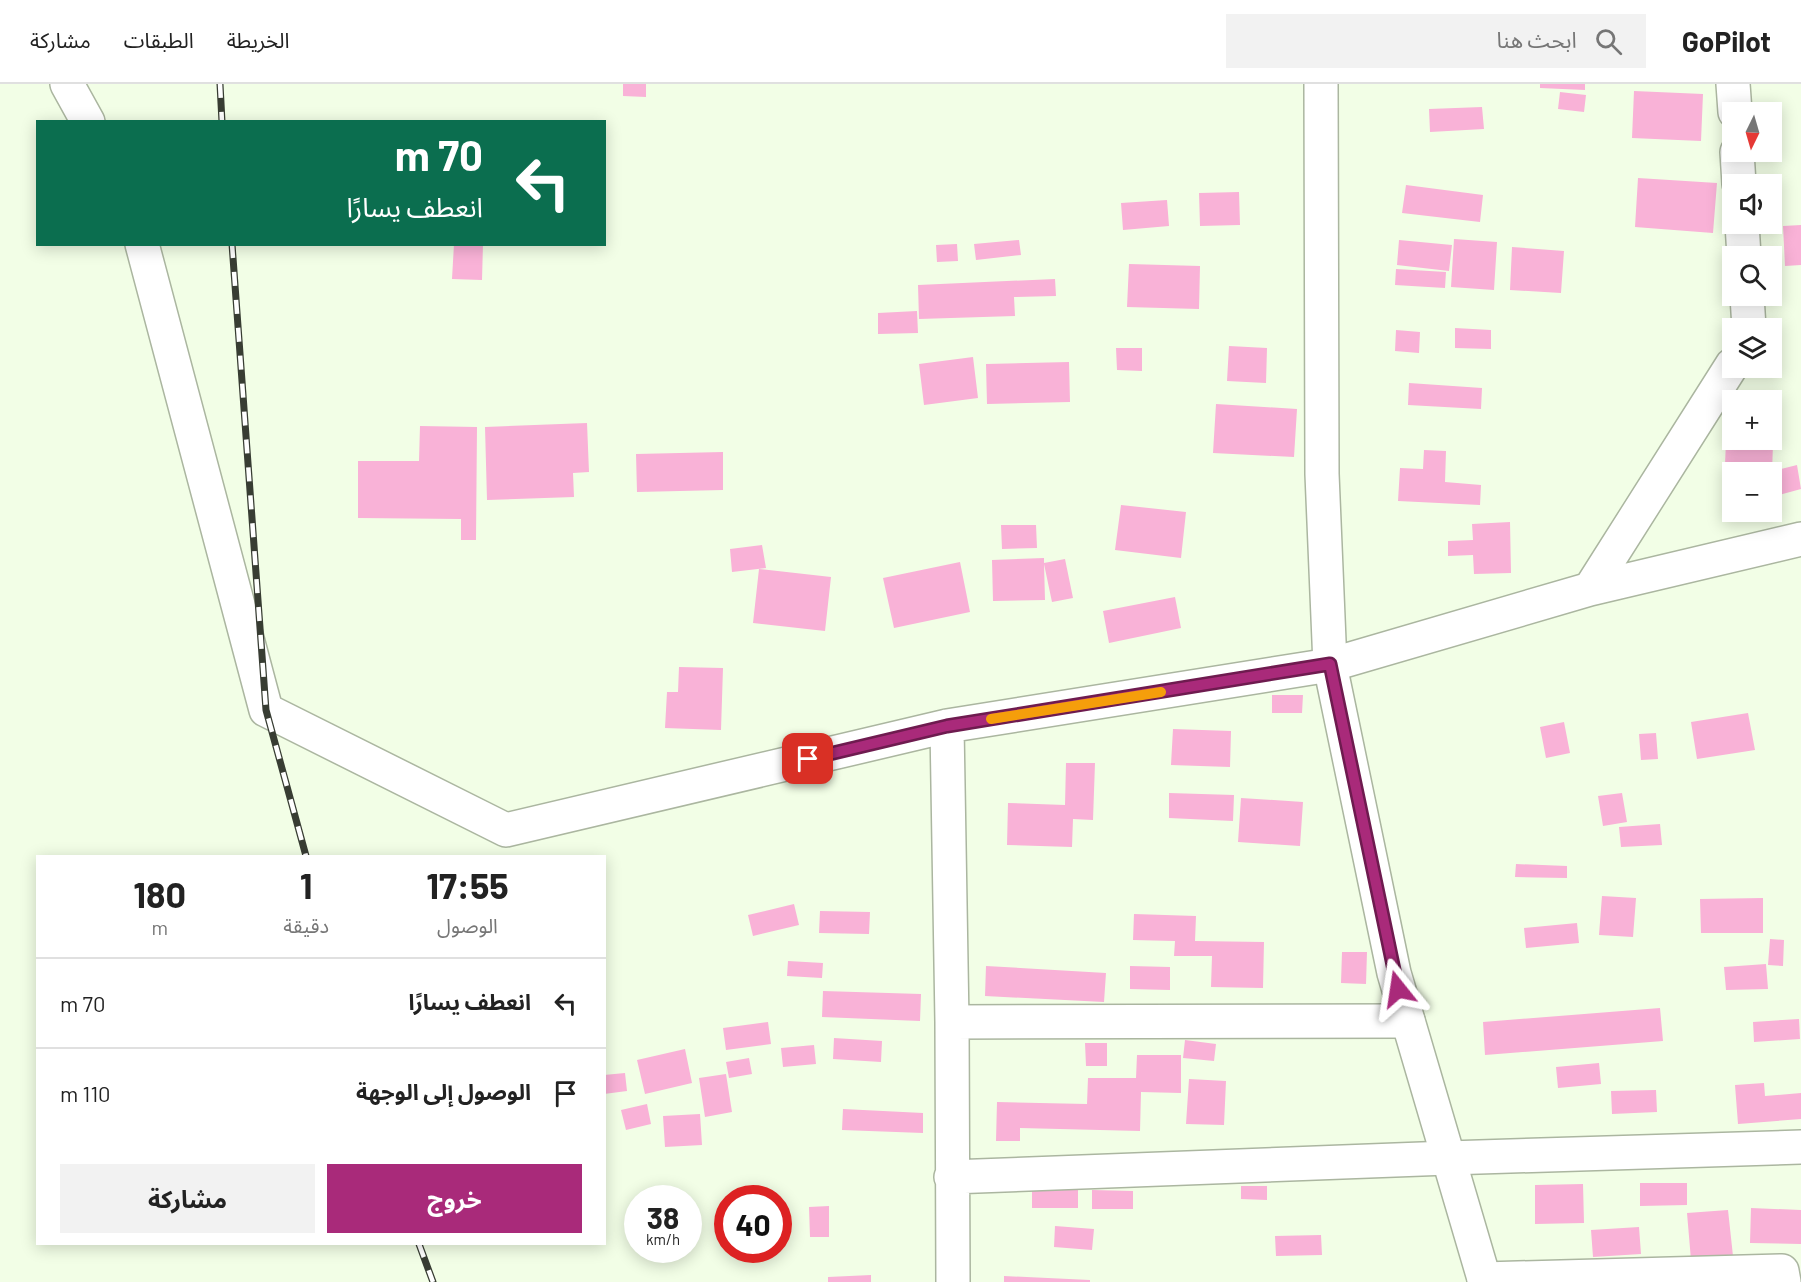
<!DOCTYPE html>
<html lang="ar">
<head>
<meta charset="utf-8">
<style>
	body { margin:0; font-family:Barlow,"Noto Sans Arabic",sans-serif; background:#f2f2f2; color:#222; direction:rtl; height:100vh; display:flex; flex-direction:column; font-size:22px; white-space:nowrap }
	* { box-sizing:border-box; margin:0 }
	p { font-size:20px; color:#767676 }
	.icon { flex:none; width:33px; height:33px; fill:none; stroke:currentColor; stroke-width:2; stroke-linecap:round; stroke-linejoin:round }
	.map { position:relative; flex:1; overflow:hidden; direction:ltr }
	.panel { position:absolute; left:36px; top:771px; width:570px; height:390px; display:flex; flex-direction:column; background:#fff; border-radius:0px; box-shadow:0 3px 15px #0003; direction:rtl }
	.panel>* { flex:none }
	.guide { position:absolute; left:36px; top:36px; width:570px; height:126px; border-radius:0px; box-shadow:0 3px 15px #0003; direction:rtl; background:#0b6e4f; color:#fff; overflow:hidden }
	.needle { width:39px; rotate:185deg }
	.buttons { position:absolute; left:1722px; top:18px; display:grid; gap:12px }
	.buttons a { display:grid; place-items:center; width:60px; height:60px; border-radius:0px; background:#fff; box-shadow:0 3px 15px #0003; font-size:30px }
	.speed { position:absolute; left:624px; top:1101px; display:flex; gap:12px; font-size:30px; font-weight:700; text-align:center }
	.speed>* { display:grid; place-content:center; width:78px; height:78px; border-radius:50%; background:#fff; box-shadow:0 3px 15px #0003; line-height:1 }
	.speed small { font-size:15px; font-weight:400 }
	.speed .limit { border:9px solid #d22; background:#fff; color:#111 }
	.pin { position:absolute; display:grid; place-items:center; width:51px; height:51px; color:#fff; margin:-26px; border-radius:12px; box-shadow:0 3px 9px #0006 }
	.me { position:absolute; width:66px; margin:-33px; rotate:345deg; stroke-linejoin:round; filter:drop-shadow(0 0 4px #0008) }
	.turn { display:flex; align-items:center; gap:21px; height:126px; padding:0 24px; font-size:27px }
	.turn .icon { width:78px; height:78px; stroke-width:2.5 }
	.turn b { display:block; font-size:42px; line-height:51px }
	.eta { display:flex; justify-content:space-evenly; align-items:center; height:102px; text-align:center }
	.eta b { font-size:36px; font-weight:700; line-height:42px }
	.action { display:flex; gap:12px; margin-top:auto; padding:12px 24px }
	.action a { flex:1; height:69px; border-radius:0px; background:#a92a7a; color:#fff; font-size:24px; font-weight:700; line-height:69px; text-align:center }
	.action a+a { background:#f2f2f2; color:#222 }
	ul { padding:0; list-style:none }
	li { display:flex; align-items:center; gap:18px; height:90px; padding:0 24px; border-top:2px solid #e0e0e0 }
	li div { flex:1 }
	li b { display:block; font-size:22px }
	li em { font-style:normal }
	header { display:flex; align-items:center; gap:36px; box-sizing:border-box; height:84px; padding:0 30px; background:#fff; border-bottom:2px solid #e0e0e0 }
	header strong { font-size:28px }
	nav { display:flex; gap:33px; margin-inline-start:auto; font-size:21px }
	.search { width:420px; height:54px; background:#f2f2f2; display:flex; align-items:center; gap:15px; box-sizing:border-box; padding:0 21px; border-radius:0px; color:#767676; font-size:22px }
	.map>svg:first-child { display:block }
</style>
</head>
<body>
<header>
<strong>GoPilot</strong>
<div class="search"><svg class="icon" aria-label="search" viewBox="0 0 24 24"><circle cx="10" cy="10" r="6"/><path d="M15 15l6 6"/></svg>ابحث هنا</div>
<nav><a>الخريطة</a><a>الطبقات</a><a>مشاركة</a></nav>
</header>
<div class="map">
<svg width="1801" height="1198" viewBox="0 0 1801 1198">
	<rect width="100%" height="100%" fill="#f2fee6"/>
	<path fill="#f9b2d7" d="M623,0H646V13L623,12Z
		M1540,0H1585V6L1540,4Z
		M1634,7L1703,10L1701,57L1632,54Z
		M1560,8L1586,11L1584,28L1558,25Z
		M1482,23L1484,45L1430,48L1429,25Z
		M1638,94L1717,99L1713,149L1635,143Z
		M1406,101L1483,111L1480,138L1402,129Z
		M1239,108L1240,141L1200,142L1199,109Z
		M1167,116L1169,142L1123,146L1121,119Z
		M1801,141V181L1785,182L1783,142Z
		M1454,155L1497,158L1494,206L1451,203Z
		M1019,156L1021,171L976,176L974,160Z
		M1399,156L1452,161L1449,187L1397,181Z
		M454,160H483L482,196L452,195Z
		M957,160L958,177L937,178L936,161Z
		M1512,163L1564,167L1561,209L1510,206Z
		M1129,180L1200,182L1199,225L1127,223Z
		M1396,185L1446,188L1445,204L1395,201Z
		M1055,195L1056,212L1014,213L1015,232L919,235L918,201Z
		M917,227L918,249L878,250V229Z
		M1455,244L1491,246V265L1455,264Z
		M1396,246L1420,248L1419,269L1395,267Z
		M1229,262L1267,264L1266,299L1227,297Z
		M1116,264H1142V287L1117,286Z
		M973,273L978,314L924,321L919,280Z
		M1069,278L1070,318L987,320L986,280Z
		M1409,299L1482,304L1481,325L1408,321Z
		M1216,320L1297,325L1294,373L1213,369Z
		M587,339L589,388L573,389L574,413L487,416L485,343Z
		M420,342L477,343L476,456H461V435L358,434V377H419Z
		M1726,358L1773,360L1772,388H1732V425L1723,424Z
		M1424,366L1446,367L1445,398L1481,401L1480,421L1398,417L1400,384L1423,385Z
		M723,368V406L637,408L636,370Z
		M1797,381L1801,405L1779,411L1773,387Z
		M1121,421L1186,428L1181,474L1115,466Z
		M1510,438L1511,489L1474,490L1473,471L1448,472V457L1473,456L1472,440Z
		M1001,441H1036L1037,464L1002,465Z
		M762,461L766,484L732,488L730,465Z
		M1044,474V479L1065,475L1073,514L1052,518L1044,480L1045,516L993,517L992,476Z
		M960,478L970,528L894,544L883,494Z
		M759,485L831,493L825,547L753,539Z
		M1175,513L1181,544L1109,559L1103,527Z
		M679,583L723,584L721,646L665,644L667,608H678Z
		M1272,611H1303L1302,629H1272Z
		M1748,629L1755,666L1697,675L1691,638Z
		M1564,638L1570,669L1546,674L1540,643Z
		M1173,645L1231,647L1230,683L1171,681Z
		M1656,649L1658,675L1641,676L1639,650Z
		M1066,679H1095L1093,736L1073,735L1072,763L1007,761L1008,719L1065,721Z
		M1169,709L1234,711L1233,737L1169,734Z
		M1622,709L1627,738L1603,742L1598,712Z
		M1241,714L1303,718L1300,762L1238,758Z
		M1660,740L1662,761L1621,763L1619,743Z
		M1516,780L1567,782V794L1515,793Z
		M1602,812L1636,814L1633,853L1599,851Z
		M1763,814V849H1701L1700,815Z
		M794,820L799,841L753,852L748,831Z
		M820,827L870,828L869,850L819,849Z
		M1134,830L1196,832L1195,857L1264,858L1263,904L1211,903L1212,872H1174L1175,857L1133,856Z
		M1577,839L1579,859L1526,864L1524,844Z
		M1770,855L1784,856L1783,882L1768,881Z
		M1342,868H1367L1366,900L1341,899Z
		M788,877L823,879L822,894L787,892Z
		M1766,880L1768,905L1726,906L1724,883Z
		M986,882L1106,889L1104,918L985,912Z
		M1130,882L1170,883V906L1130,905Z
		M823,907L921,910L920,937L822,933Z
		M1660,924L1663,957L1485,971L1483,938Z
		M1799,935L1800,955L1754,958L1753,938Z
		M768,938L771,960L726,966L723,944Z
		M834,954L882,957L881,978L833,975Z
		M1185,956L1216,960L1214,977L1183,974Z
		M1085,959H1107V982H1086Z
		M814,961L816,980L783,983L781,964Z
		M685,965L692,999L645,1010L637,976Z
		M1137,971H1181V1009L1141,1008L1140,1047L1020,1044V1057H996L997,1018L1087,1020L1088,994H1136Z
		M749,974L752,990L729,994L726,978Z
		M1599,979L1601,1000L1558,1004L1556,983Z
		M625,989L627,1007L604,1010V991Z
		M726,990L732,1028L705,1033L699,994Z
		M1189,995L1226,997L1224,1041L1186,1040Z
		M1764,999L1765,1012L1801,1009V1035L1738,1040L1735,1001Z
		M1656,1006L1657,1028L1612,1030L1611,1007Z
		M647,1020L651,1040L626,1046L621,1026Z
		M843,1025L923,1029V1049L842,1046Z
		M700,1030L702,1061L665,1063L663,1032Z
		M1640,1099H1687V1121L1640,1122Z
		M1583,1100L1584,1139L1535,1140V1101Z
		M1241,1102H1267V1116L1241,1115Z
		M1078,1105V1124H1032V1106Z
		M1092,1106L1133,1107V1125H1092Z
		M829,1122V1153H810L809,1123Z
		M1751,1124L1801,1126V1160L1750,1159Z
		M1728,1126L1733,1172L1691,1176L1687,1129Z
		M1055,1142L1094,1145L1092,1166L1054,1163Z
		M1639,1143L1641,1170L1593,1173L1591,1146Z
		M1321,1151L1322,1171L1276,1172L1275,1152Z
		M871,1191V1198H828V1193Z
		M1004,1192L1090,1196V1198H1004Z"/>
	<g fill="none" stroke-linecap="round" stroke-linejoin="round">
		<g stroke="#abb6a0" stroke-width="36">
			<path id="street" d="M67,0L88,38
				M1733,0L1735,28
				M1737,68L1739,100
				M1742,140L1744,172
				M142,160L266,626L506,746L947,642L1330,581L1590,505L1801,455
				M1747,212L1749,244
				M1590,505L1732,281
				M947,642L952,938L953,1198
				M952,938L1408,937
				M951,1093L1448,1074L1801,1063
				M1484,1195L1782,1187L1784,1198"/>
		</g>
		<g stroke="#abb6a0" stroke-width="36">
			<path id="secondary" d="M1321,0L1322,390L1330,581L1394,889L1485,1198"/>
		</g>
		<use href="#street" stroke="#fff" stroke-width="33"/>
		<use href="#secondary" stroke="#fff" stroke-width="33"/>
		<g stroke="#383d33" stroke-width="7">
			<path id="rail" d="M220,0L222,38
				M232,160L266,626L306,772
				M419,1160L433,1198"/>
		</g>
		<use href="#rail" stroke="#fff" stroke-width="4.5" stroke-dasharray="14" stroke-linecap="butt"/>
	</g>
	<g fill="none" stroke-linecap="round" stroke-linejoin="round">
		<g stroke="#6e1b4f" stroke-width="15">
			<path id="route" d="M808,675L947,642L1330,580L1398,905"/>
		</g>
		<use href="#route" stroke="#a92a7a" stroke-width="10"/>
		<path stroke="#f59e0b" stroke-width="10" d="M991,635L1161,608"/>
	</g>
</svg>
<div class="buttons">
<a><svg class="needle" viewBox="-14 -14 28 28"><path d="M0-13l5 13h-10z" fill="#e53935"/><path d="M0 13l5-13h-10z" fill="#767676"/></svg></a>
<a><svg class="icon" aria-label="sound" viewBox="0 0 24 24"><path d="M4 9h4l5-4v14l-5-4H4zM17 9q2 3 0 6"/></svg></a>
<a><svg class="icon" aria-label="search" viewBox="0 0 24 24"><circle cx="10" cy="10" r="6"/><path d="M15 15l6 6"/></svg></a>
<a><svg class="icon" aria-label="layers" viewBox="0 0 24 24"><path d="M12 4l9 5-9 5-9-5zM3 14l9 5 9-5"/></svg></a>
<a>+</a>
<a>−</a>
</div>
<div class="speed"><div>38<small>km/h</small></div><div class="limit">40</div></div>
<div class="pin" style="left:808px;top:675px;background:#d93025"><svg class="icon" aria-label="arrive" viewBox="0 0 24 24"><path d="M6 21V4h12l-3 4 3 4H6"/></svg></div>
<svg class="me" style="left:1398px;top:905px" viewBox="-20 -20 40 40"><path d="M0-17L14 15 0 8-14 15z" fill="#a92a7a" stroke="#fff" stroke-width="4"/></svg>
<div class="guide">
<div class="turn"><svg class="icon" aria-label="left" viewBox="0 0 24 24"><path d="M17 20v-9H6M10 6l-5 5 5 5"/></svg><div><b>70 m</b>انعطف يسارًا</div></div>
</div>
<section class="panel">
<div class="eta">
<div><b>17:55</b><p>الوصول</p></div>
<div><b>1</b><p>دقيقة</p></div>
<div><b>180</b><p>m</p></div>
</div>
<ul>
<li><svg class="icon" aria-label="left" viewBox="0 0 24 24"><path d="M17 20v-9H6M10 6l-5 5 5 5"/></svg><div><b>انعطف يسارًا</b></div><em>70 m</em></li>
<li><svg class="icon" aria-label="arrive" viewBox="0 0 24 24"><path d="M6 21V4h12l-3 4 3 4H6"/></svg><div><b>الوصول إلى الوجهة</b></div><em>110 m</em></li>
</ul>
<div class="action"><a>خروج</a><a>مشاركة</a></div>
</section>
</div>
</body>
</html>
